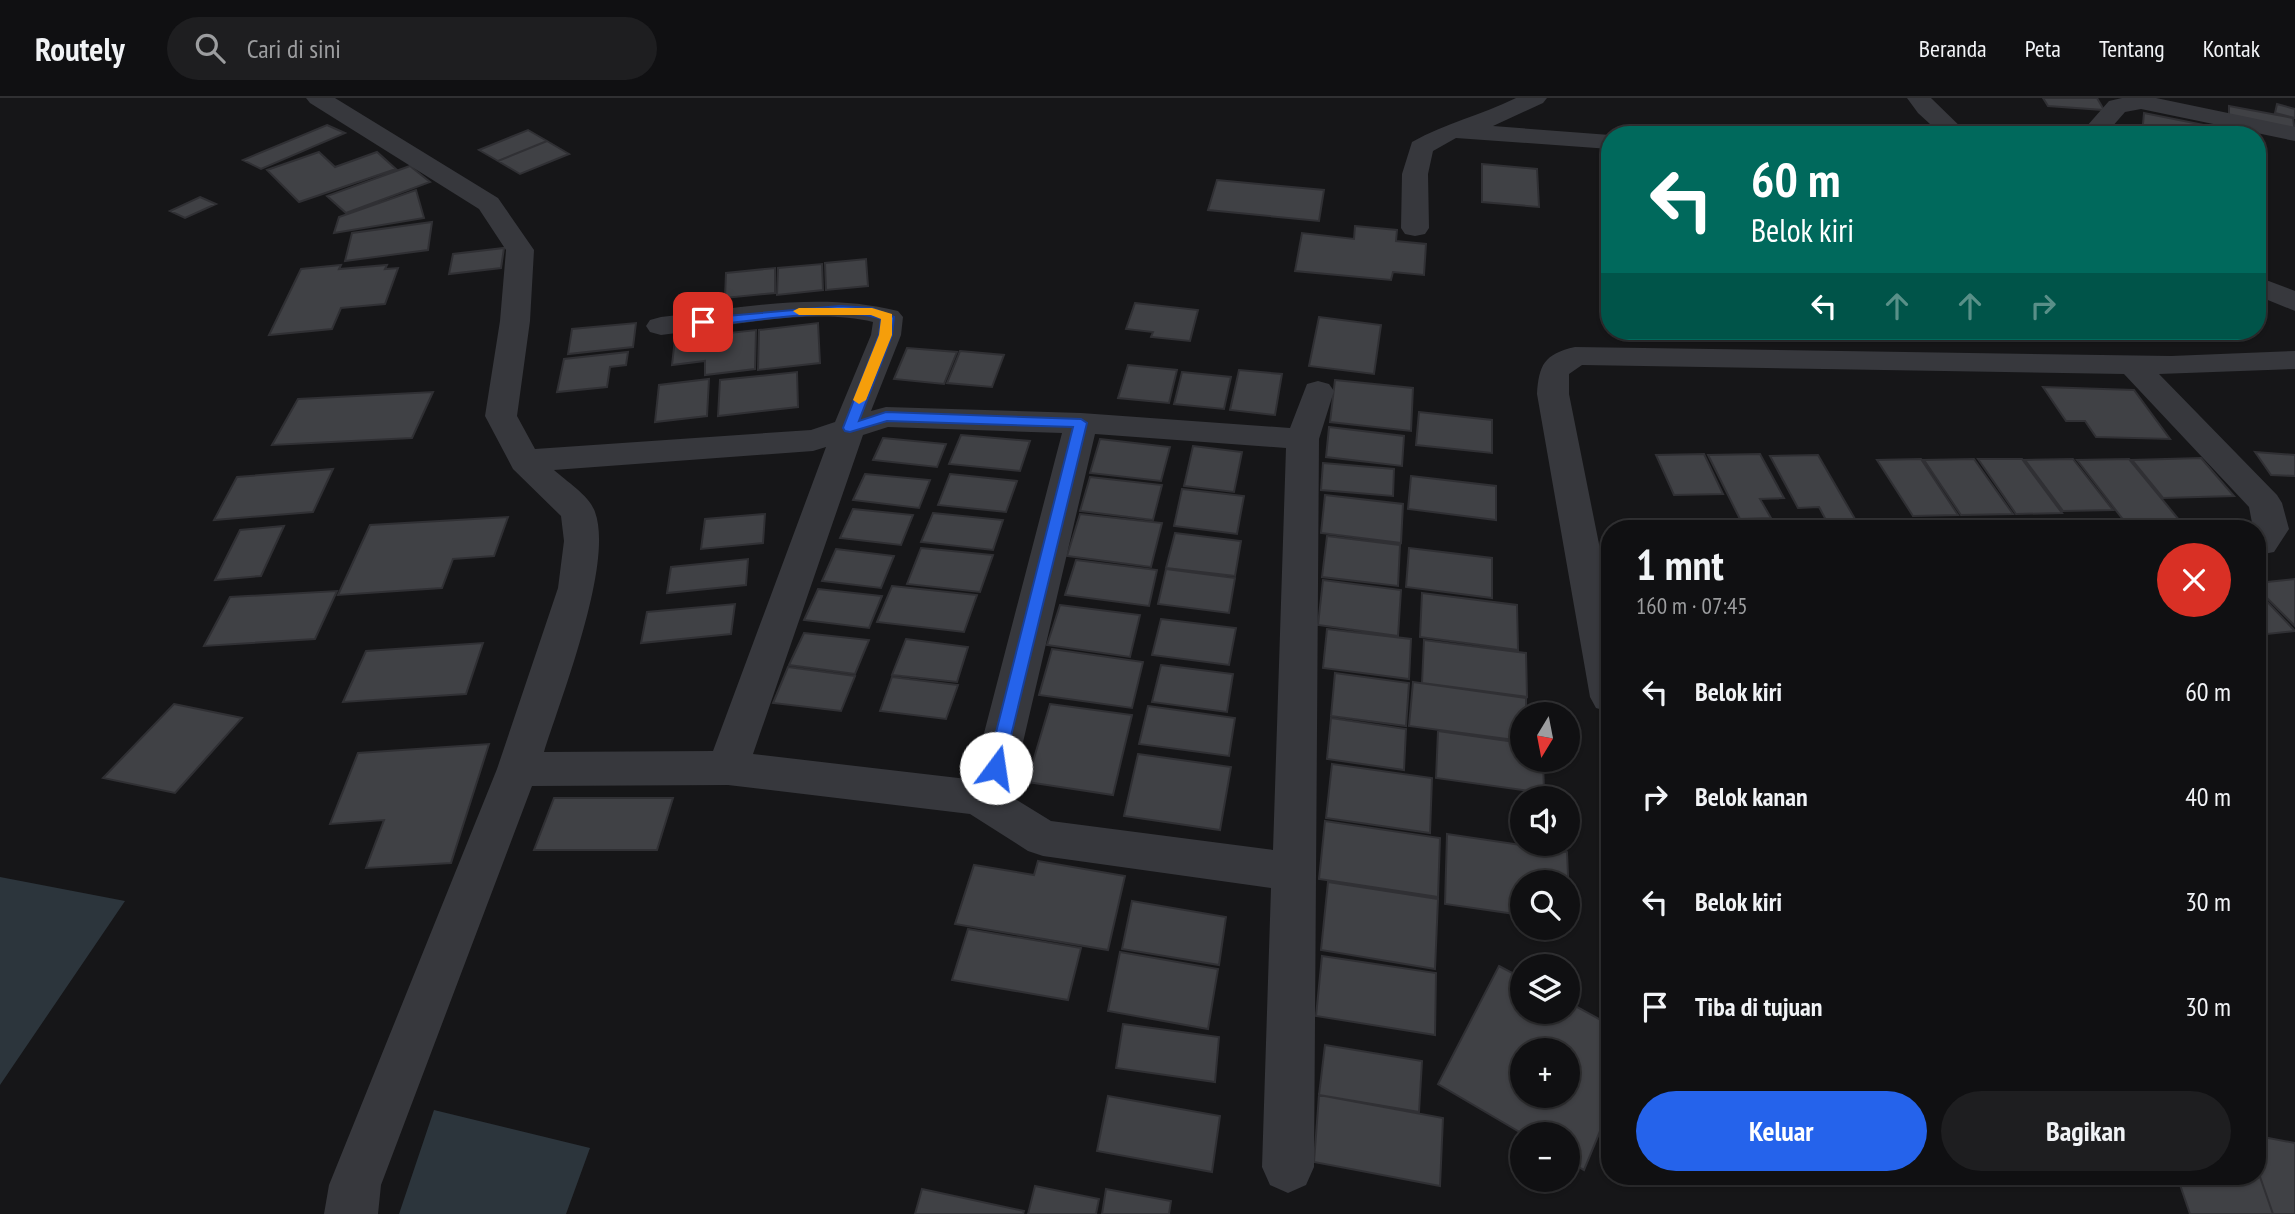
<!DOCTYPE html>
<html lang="id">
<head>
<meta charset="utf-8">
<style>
	body { margin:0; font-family:"PT Sans Narrow",sans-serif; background:#1e1e20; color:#f1f3f6; height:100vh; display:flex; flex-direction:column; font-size:26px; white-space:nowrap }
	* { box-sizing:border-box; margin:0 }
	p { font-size:23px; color:#9c9d9f }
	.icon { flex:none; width:38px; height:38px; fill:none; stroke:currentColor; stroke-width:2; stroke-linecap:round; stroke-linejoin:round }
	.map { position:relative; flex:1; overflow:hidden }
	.details { position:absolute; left:1601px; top:422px; width:665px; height:665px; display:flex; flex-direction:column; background:#101012; border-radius:28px; box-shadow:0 2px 5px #0004,0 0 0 2px #303032 }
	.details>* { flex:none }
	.banner { position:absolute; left:1601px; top:28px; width:665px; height:214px; border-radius:28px; box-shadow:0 2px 5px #0004,0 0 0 2px #303032; background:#00695c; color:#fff; overflow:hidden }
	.needle { width:46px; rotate:190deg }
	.fabs { position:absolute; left:1510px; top:604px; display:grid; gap:14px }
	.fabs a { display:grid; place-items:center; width:70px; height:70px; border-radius:50%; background:#101012; box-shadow:0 2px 5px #0004,0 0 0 2px #303032; font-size:35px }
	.pin { position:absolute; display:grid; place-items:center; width:60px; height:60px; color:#fff; margin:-30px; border-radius:14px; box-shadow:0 4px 10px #0006 }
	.me { position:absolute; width:77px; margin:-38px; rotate:14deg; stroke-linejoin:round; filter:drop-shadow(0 0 5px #0008) }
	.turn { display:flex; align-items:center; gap:24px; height:147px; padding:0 35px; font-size:32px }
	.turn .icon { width:91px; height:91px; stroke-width:2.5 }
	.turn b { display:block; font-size:49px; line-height:60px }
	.lanes { display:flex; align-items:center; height:66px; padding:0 35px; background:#0003; justify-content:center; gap:35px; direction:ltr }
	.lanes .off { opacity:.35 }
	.round { display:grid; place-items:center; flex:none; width:74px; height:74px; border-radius:37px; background:#1e1e20 }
	.overview { display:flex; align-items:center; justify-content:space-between; height:119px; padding:0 35px }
	h1 { font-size:42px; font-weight:600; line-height:52px }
	.cta { display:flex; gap:14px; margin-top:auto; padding:14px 35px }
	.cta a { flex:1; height:80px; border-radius:42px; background:#2563eb; color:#fff; font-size:28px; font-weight:600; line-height:80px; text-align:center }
	.cta a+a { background:#1e1e20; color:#f1f3f6 }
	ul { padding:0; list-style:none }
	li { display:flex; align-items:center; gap:21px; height:105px; padding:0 35px }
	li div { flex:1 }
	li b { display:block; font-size:26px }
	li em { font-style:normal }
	header { display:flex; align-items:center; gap:42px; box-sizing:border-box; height:98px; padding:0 35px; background:#101012; border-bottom:2px solid #303032 }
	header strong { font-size:33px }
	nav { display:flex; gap:38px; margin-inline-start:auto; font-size:24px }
	.search { width:490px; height:63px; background:#1e1e20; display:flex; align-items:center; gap:18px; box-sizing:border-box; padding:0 24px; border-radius:38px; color:#9c9d9f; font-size:26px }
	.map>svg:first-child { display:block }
</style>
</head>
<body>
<header>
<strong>Routely</strong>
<div class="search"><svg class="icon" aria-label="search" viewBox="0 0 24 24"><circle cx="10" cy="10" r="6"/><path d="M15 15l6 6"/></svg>Cari di sini</div>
<nav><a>Beranda</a><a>Peta</a><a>Tentang</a><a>Kontak</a></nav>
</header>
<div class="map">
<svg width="2295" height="1116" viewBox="0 0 2295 1116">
	<rect width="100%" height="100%" fill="#161618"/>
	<path fill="#2c353c" d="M0,779L125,803L0,987Z
		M434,1012L590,1050L566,1116H399Z"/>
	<path fill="#404145" stroke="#303034" stroke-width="2" fill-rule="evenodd" d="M2043,0H2097L2104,12L2048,8Z
		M2277,6L2295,11V20L2275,15Z
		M2229,8L2293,20L2295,34L2229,21Z
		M2144,15L2239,34V37H2142Z
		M327,27L345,35L261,71L243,62Z
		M528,32L547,43L498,63L479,52Z
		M547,43L569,56L520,76L498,63Z
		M319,54L335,69L377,54L396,71L299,104L267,72Z
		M1482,66L1537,71L1539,109L1482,104Z
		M410,68L430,84L346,115L327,98Z
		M1217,82L1324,92L1319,123L1208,112Z
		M416,92L424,120L334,135L339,119Z
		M200,99L216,106L185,120L170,113Z
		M432,124L428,152L345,163L352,135Z
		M1355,128L1397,132L1396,143L1426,146L1424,177L1393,174L1391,182L1295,173L1302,135L1354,141Z
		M504,150L501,170L449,176L453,156Z
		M866,161L868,188L826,192L825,165Z
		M822,166L823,192L777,197L778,170Z
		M341,167L339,171L387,167L385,171L398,170L385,206L341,210L332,231L269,237L301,171Z
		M775,170V195L725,200L726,175Z
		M1135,205L1198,212L1190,243L1151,239L1153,234L1126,231Z
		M1319,219L1381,227L1374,276L1309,268Z
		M636,225L633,249L568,256L572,231Z
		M818,225L820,265L758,272L759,232Z
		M756,232L755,271L705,277V263L672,267L675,241Z
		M2049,233H2143L2151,243L2054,239Z
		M907,250L957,254L944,286L894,281Z
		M960,253L1004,257L992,289L947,285Z
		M628,254L626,267L610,269L607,289L557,294L564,261Z
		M1128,267L1177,272L1169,305L1118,300Z
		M1239,272L1282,276L1275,317L1230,312Z
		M797,274L798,309L718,318L720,282Z
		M1182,274L1231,279L1224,311L1174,306Z
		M709,281L707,318L655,324L659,287Z
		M1335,282L1413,290L1411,333L1330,324Z
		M2043,289L2134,292L2170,341L2096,339L2085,323H2066Z
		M433,294L412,340L272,347L298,301Z
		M1419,314L1492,322V355L1416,347Z
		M1329,329L1404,338L1402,368L1326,359Z
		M961,337L1030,343L1020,373L949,366Z
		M883,340L946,346L937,369L873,362Z
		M1100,341L1170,349L1161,383L1090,375Z
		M1193,348L1242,354L1234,394L1184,388Z
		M2255,354L2295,357V378L2271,377Z
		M1704,356L1723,396L1674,397L1656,357Z
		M1760,356L1784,400L1760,401L1771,420L1740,421L1708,357Z
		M1818,357L1855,421L1826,422L1819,409L1798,410L1770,358Z
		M2201,360L2234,398L2163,400L2132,362Z
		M1921,361L1958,417L1913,418L1877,362Z
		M1974,361L2013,416L1961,417L1924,362Z
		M1978,361H2022L2062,415L2016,416Z
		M2073,361L2113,412L2063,413L2025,362Z
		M2129,361L2180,423L2125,424L2077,362Z
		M1323,365L1394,371L1393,398L1321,392Z
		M333,371L313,414L214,422L237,379Z
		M865,376L930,382L919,410L853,402Z
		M950,376L1017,383L1006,414L938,407Z
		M1411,378L1496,388V422L1408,411Z
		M1090,379L1162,387L1153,422L1080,413Z
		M1182,391L1244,398L1237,436L1174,428Z
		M1325,397L1403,406L1401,445L1321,435Z
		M853,411L913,417L901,447L840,440Z
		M933,415L1003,422L993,452L921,444Z
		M765,416L763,445L701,451L705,421Z
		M1080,416L1162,425L1151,469L1067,458Z
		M508,419L494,458L453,461L442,490L338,497L370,427Z
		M284,428L261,478L215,482L240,432Z
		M1175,435L1241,443L1235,478L1166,470Z
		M1327,438L1400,447L1398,488L1322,479Z
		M921,450L993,457L980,494L907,486Z
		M1409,450L1492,460V500L1406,489Z
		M836,451L894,458L881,490L822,483Z
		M748,461L746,487L667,495L671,469Z
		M1076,462L1157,472L1149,508L1065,497Z
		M1166,471L1235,480L1229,515L1158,506Z
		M2295,481V528L2258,491V485Z
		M1323,482L1401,492L1398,538L1318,527Z
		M892,488L977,497L964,534L877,524Z
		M818,491L882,498L869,530L804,522Z
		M337,493L315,541L204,548L230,499Z
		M2258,494L2295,533L2258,537Z
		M1422,495L1517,507L1518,552L1420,539Z
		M735,506L731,536L641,545L647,514Z
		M1060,507L1140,517L1130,559L1047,547Z
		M1161,521L1236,530L1229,567L1152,557Z
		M1327,531L1411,541L1409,581L1323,570Z
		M804,535L869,542L855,576L789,567Z
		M906,541L968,549L957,584L892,577Z
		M1424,542L1526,555L1527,599L1422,585Z
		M483,545L466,596L343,604L366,553Z
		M1052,551L1143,564L1132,610L1039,597Z
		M1161,567L1233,576L1227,614L1152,604Z
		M788,569L855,578L841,613L773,605Z
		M1335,575L1409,585L1406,628L1331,618Z
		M892,579L958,587L946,621L880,613Z
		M1413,584L1526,600V616H1522V643L1409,628Z
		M174,606L242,620L175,695L103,680Z
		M1050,606L1132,617L1113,697L1027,684Z
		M1148,608L1235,620L1229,658L1139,646Z
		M1331,620L1406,631L1404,672L1327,661Z
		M1438,633L1522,645V662H1543L1544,695L1436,680Z
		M489,646L451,765L366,770L384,722L330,726L358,655Z
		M1138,656L1231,669L1220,732L1124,718Z
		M1332,666L1432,680L1430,735L1326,720Z
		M554,700H673L657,752H534Z
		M1325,723L1440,740L1438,799L1319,781Z
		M1447,736L1567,754L1570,825L1568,824V784H1522V817L1445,806Z
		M1038,763L1125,778L1108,852L955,826L974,767L1034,777Z
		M1328,784L1438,801L1435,871L1321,852Z
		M1132,803L1226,819L1219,867L1122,851Z
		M968,831L1081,850L1068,902L952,882Z
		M1120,854L1218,871L1208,931L1108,913Z
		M1322,858L1436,875L1435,937L1316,918Z
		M1499,868L1522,880V914H1568V904L1610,927V1009L1584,1072L1568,1063V1036H1523L1438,986ZM1522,952H1568V998H1522Z
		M1123,926L1219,939L1215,984L1116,970Z
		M1325,947L1422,963L1419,1014L1319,997Z
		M1319,997L1443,1020L1440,1088L1314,1064Z
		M1108,998L1220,1018L1212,1074L1097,1053Z
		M2258,1038L2295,1045V1116H2273L2258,1073Z
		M2258,1073L2273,1116H2190L2177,1078H2258Z
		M1035,1088L1099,1101L1096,1116H1028Z
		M922,1091L1024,1113L1023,1116H915Z
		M1106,1091L1171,1103L1169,1116H1102Z"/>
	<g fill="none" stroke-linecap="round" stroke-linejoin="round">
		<path fill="#37383d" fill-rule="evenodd" d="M306,0H335L498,100L534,152L530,223L517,318L535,351L811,332L835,324L871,237L873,224C812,209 723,229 661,237L650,234L646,228L650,222L661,219C741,210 819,193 898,213L903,219L901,237L871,313L886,309L1081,315L1290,330L1307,286L1318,283L1329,286L1334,293L1319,341L1314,1069L1306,1087L1288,1095L1270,1087L1262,1069L1271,790L1043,758L1028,753L970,716L728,687L532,688L381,1087L378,1116H324L329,1087L497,671L558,490L564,443L561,418L513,371L485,318L500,223L506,152L479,111L310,5ZM888,329L1062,335L976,666L967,681L753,656L863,337ZM1095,336L1286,350L1273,752L1051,723L1004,694L1017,670ZM826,349L713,653L544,654C561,600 614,465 595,414C590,398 566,383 554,372L813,353Z
			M1516,0H1547L1543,5L1493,28L1610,37V51L1456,40L1433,53L1428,76L1429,130L1425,136L1415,138L1405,136L1401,130L1402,76L1412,44C1446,25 1481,17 1516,0Z
			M1907,0H1931L1969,37H1942L1918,15Z
			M2122,0H2156L2295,29V43L2141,11L2125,14L2105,37H2079L2109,3Z
			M2258,179L2295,193V213L2258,198Z
			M1575,249L2171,258L2295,253V271L2159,276L2277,397L2282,405L2289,431L2274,454L2258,457V430H2253L2249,409L2124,276L1582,267L1569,276V296L1610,501V614L1596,610L1590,599L1537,296C1539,267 1544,256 1575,249Z"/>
	</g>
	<path fill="#2563eb" stroke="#184099" stroke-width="2" d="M840,208L872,210L894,219L892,237L859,323L886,314L1081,321L1087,325L1002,675H990L987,670L1073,329L887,323L850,334L845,333L843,330L879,237L881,221C843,207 747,224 703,228L696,224L703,220Z"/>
	<path fill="#f59e0b" d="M872,210L892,216V237L866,302L859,306L853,302L879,237L881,221L871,217H799L793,213L799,210Z"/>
</svg>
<div class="fabs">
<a><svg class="needle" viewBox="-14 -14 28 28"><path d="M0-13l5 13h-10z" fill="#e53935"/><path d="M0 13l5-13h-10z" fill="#9c9d9f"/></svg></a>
<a><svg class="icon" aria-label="sound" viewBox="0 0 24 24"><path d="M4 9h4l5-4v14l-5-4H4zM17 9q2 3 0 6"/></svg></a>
<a><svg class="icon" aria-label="search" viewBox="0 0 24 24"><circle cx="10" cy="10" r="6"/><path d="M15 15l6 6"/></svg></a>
<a><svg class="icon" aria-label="layers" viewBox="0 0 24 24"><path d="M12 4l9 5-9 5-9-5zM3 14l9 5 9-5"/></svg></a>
<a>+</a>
<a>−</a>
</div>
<div class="pin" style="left:703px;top:224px;background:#d93025"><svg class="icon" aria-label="arrive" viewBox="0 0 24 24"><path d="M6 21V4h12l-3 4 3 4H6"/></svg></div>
<svg class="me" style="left:996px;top:670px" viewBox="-20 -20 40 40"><circle r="19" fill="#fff"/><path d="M0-13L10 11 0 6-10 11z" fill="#2563eb"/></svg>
<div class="banner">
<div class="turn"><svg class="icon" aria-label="left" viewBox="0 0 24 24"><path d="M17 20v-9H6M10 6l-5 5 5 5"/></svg><div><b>60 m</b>Belok kiri</div></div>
<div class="lanes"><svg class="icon" aria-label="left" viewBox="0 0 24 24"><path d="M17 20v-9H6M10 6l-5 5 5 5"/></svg><svg class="icon off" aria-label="ahead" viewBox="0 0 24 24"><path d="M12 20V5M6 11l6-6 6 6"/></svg><svg class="icon off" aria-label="ahead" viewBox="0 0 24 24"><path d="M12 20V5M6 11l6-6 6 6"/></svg><svg class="icon off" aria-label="right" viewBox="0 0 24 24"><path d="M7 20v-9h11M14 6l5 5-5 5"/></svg></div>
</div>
<section class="details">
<div class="overview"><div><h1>1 mnt</h1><p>160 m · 07:45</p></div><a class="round" style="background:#d93025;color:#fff"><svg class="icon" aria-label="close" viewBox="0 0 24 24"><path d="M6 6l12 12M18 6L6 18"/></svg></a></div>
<ul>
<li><svg class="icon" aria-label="left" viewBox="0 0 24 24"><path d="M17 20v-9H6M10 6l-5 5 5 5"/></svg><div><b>Belok kiri</b></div><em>60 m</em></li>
<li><svg class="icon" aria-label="right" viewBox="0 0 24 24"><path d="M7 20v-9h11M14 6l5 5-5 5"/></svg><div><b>Belok kanan</b></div><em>40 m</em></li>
<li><svg class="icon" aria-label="left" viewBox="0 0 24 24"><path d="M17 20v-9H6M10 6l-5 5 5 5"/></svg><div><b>Belok kiri</b></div><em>30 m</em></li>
<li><svg class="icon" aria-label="arrive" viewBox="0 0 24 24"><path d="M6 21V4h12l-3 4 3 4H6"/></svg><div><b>Tiba di tujuan</b></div><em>30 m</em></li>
</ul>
<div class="cta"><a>Keluar</a><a>Bagikan</a></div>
</section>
</div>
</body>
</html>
